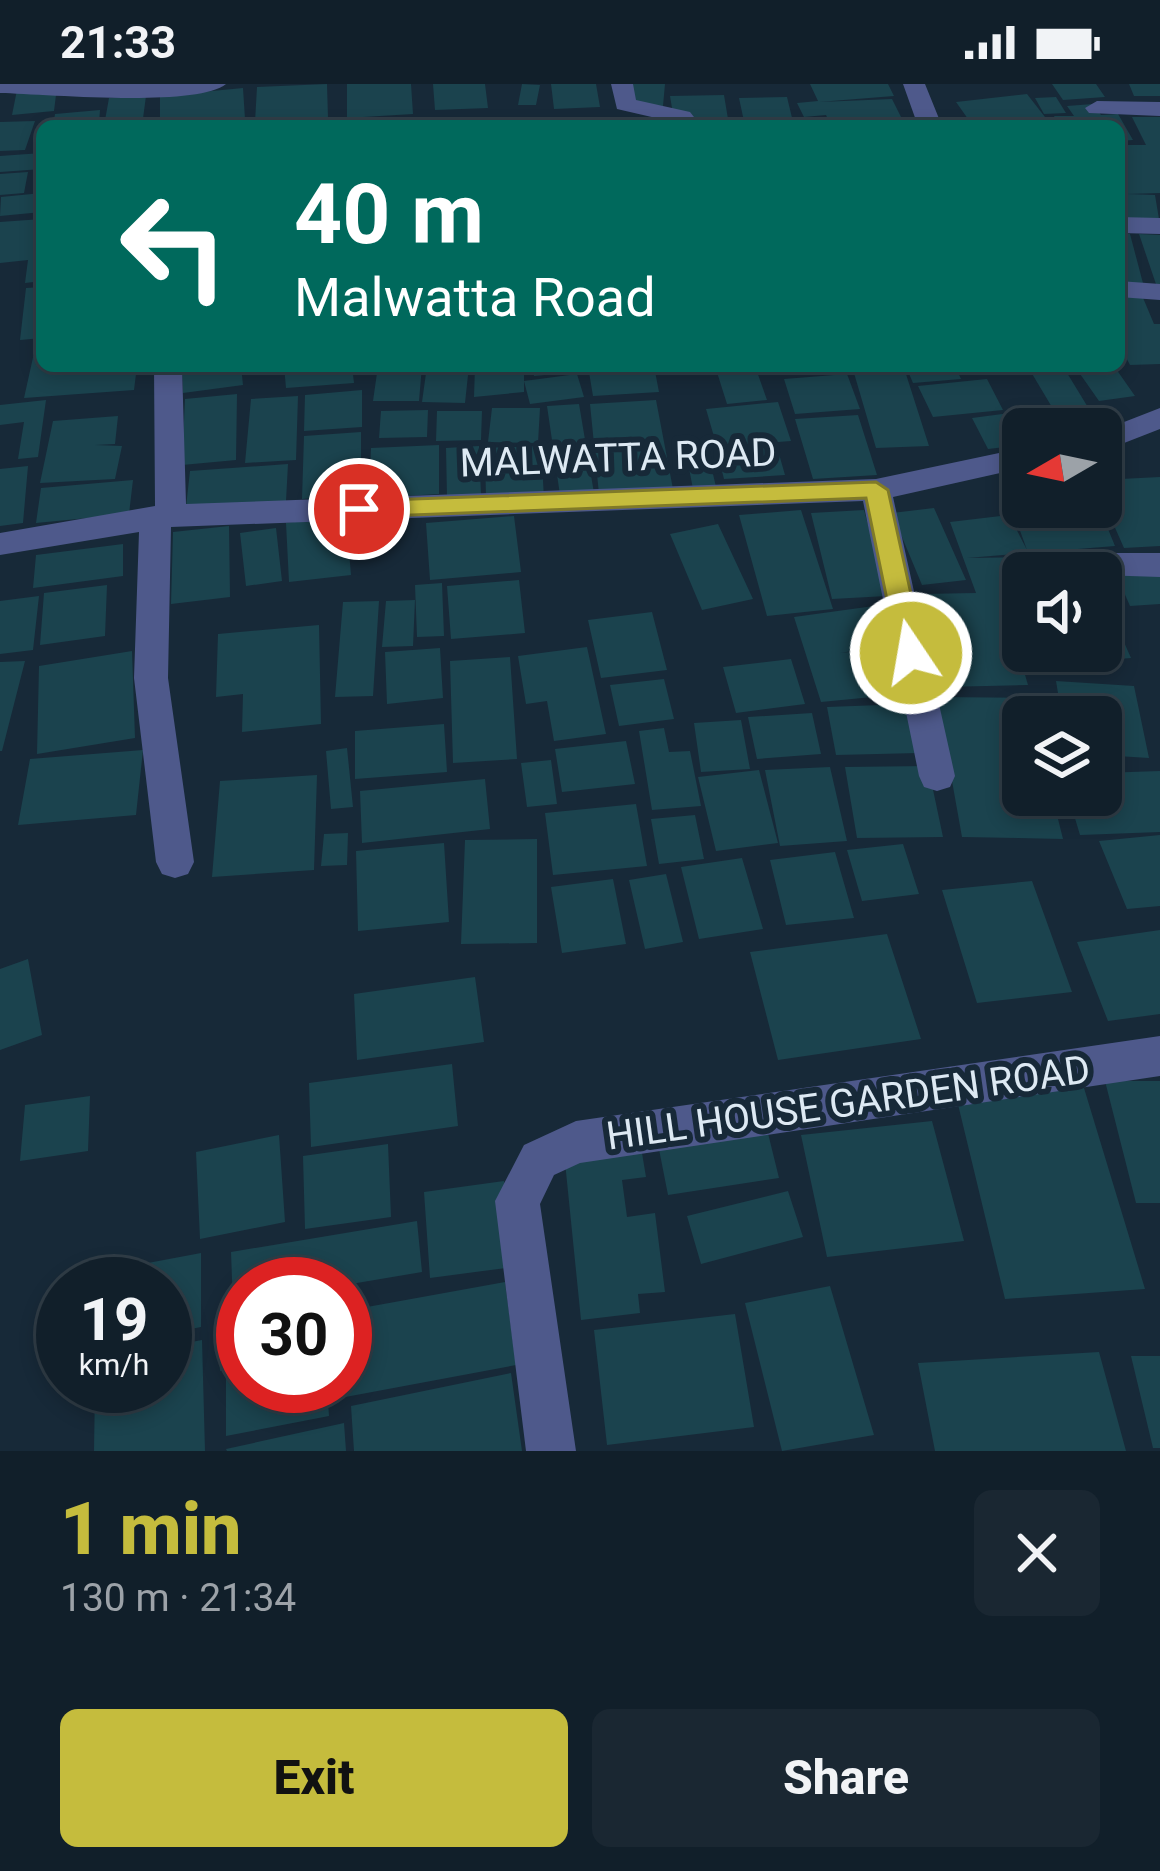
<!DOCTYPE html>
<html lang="en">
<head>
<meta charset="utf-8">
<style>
	body { margin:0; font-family:Roboto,sans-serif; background:#1a2732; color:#f1f3f6; height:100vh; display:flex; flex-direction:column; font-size:45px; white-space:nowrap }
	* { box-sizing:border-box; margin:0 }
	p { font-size:39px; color:#9ca2a8 }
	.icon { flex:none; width:66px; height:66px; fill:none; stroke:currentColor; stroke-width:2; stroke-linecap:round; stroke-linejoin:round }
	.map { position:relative; height:1367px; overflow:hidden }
	.drawer { display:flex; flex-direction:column; background:#111f2a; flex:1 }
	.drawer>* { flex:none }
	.banner { position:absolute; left:36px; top:36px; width:1089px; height:252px; border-radius:18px; box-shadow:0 6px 18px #0003,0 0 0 3px #303d47; background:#00695c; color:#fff; overflow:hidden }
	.needle { width:78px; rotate:261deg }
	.buttons { position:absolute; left:1002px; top:324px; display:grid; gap:24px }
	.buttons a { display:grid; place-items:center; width:120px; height:120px; border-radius:18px; background:#111f2a; box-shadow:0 6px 18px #0003,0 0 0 3px #303d47; font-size:60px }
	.speed { position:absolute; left:36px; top:1173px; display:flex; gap:24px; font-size:60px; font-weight:700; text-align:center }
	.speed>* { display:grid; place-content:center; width:156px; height:156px; border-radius:50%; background:#111f2a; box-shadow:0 6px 18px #0003,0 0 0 3px #303d47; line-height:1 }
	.speed small { font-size:30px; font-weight:400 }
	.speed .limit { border:18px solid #d22; background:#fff; color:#111 }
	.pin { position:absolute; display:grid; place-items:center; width:102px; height:102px; color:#fff; margin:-51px; border:6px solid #fff; border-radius:50%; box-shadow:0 3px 12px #0007 }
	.me { position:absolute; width:132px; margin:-66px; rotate:348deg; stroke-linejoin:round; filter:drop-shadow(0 0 9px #0008) }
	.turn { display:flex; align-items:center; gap:42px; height:252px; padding:0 60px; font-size:54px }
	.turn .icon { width:156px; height:156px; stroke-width:2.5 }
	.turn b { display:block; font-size:84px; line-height:102px }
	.round { display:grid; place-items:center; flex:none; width:126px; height:126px; border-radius:18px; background:#1a2732 }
	.summary { display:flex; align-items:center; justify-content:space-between; height:204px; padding:0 60px }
	h1 { font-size:72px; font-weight:800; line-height:90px; color:#c5bc3d }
	.cta { display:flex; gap:24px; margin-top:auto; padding:24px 60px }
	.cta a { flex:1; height:138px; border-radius:18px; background:#c5bc3d; color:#111; font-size:48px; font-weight:800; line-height:138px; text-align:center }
	.cta a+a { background:#1a2732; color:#f1f3f6 }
	.status { display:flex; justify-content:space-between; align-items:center; height:84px; padding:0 60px; background:#111f2a; direction:ltr }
	.status svg { height:33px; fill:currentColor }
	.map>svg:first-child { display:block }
</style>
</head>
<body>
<div class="status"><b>21:33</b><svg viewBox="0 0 49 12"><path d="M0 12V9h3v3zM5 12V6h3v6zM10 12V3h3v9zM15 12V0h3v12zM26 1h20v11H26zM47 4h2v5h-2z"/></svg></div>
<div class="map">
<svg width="1160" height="1367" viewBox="0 0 1160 1367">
	<rect width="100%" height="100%" fill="#172938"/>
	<path fill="#1b434e" d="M327,0L328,34L255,38L257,3Z
		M347,0H411L413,30L347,34Z
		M433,0H485L488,24L435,26Z
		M522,0L540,1L536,21H518Z
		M551,0H596L600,23L554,25Z
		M627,0H665L663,22L625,20Z
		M810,0H888L894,12L819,18L892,15L904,39L831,42L826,31L804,33L797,19L818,17Z
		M1052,0H1096L1105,13L1063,16Z
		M1129,0H1160V12H1134Z
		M57,3L54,27L12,31L17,6Z
		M243,4L245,35L160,42V12Z
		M1027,10L1052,42H973L956,18Z
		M724,11L728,35L674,36L670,12Z
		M146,12L142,42H104L109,14Z
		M787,13L794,42H745L739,14Z
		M1056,13L1066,29L1044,30L1035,14Z
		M1093,20L1101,31L1118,30L1133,56L1119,57V42H1059L1054,32H1074L1067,22Z
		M100,26L99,39L53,42L55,30Z
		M1132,33H1160V109L1127,110L1155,111L1160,141L1123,139L1119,127V61H1146Z
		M606,34L654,35V42H605Z
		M35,37L25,66L0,67V38Z
		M42,69V85L0,88V72Z
		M28,88L24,109L0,111V90Z
		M42,109V128L0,132L1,113Z
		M42,135V197L25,199L28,176L0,179V138Z
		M1119,149L1130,150L1144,203L1119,202Z
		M1139,150L1160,151V209H1159Z
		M42,203V254L20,256L26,204Z
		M1119,209H1141L1154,240H1160V280L1130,281L1119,260Z
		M36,260H42V282H137L134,306L24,314Z
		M182,282H241L243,301L183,309Z
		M284,282H352L354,299L286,304Z
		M378,282H422L419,317H373Z
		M427,282H469L465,319L422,318Z
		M475,282H524V297L577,290L584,313L530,320L524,297V308L474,313Z
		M532,282H577L578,288L534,292Z
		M588,282H654L659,308L593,312Z
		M715,282H755L767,316L727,320Z
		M955,282L961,295L913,299L907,285Z
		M1114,282L1135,312L1099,317L1078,287Z
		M1064,284L1100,343L1065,345L1031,288Z
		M905,287L929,362L876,364L854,289Z
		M847,290L860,325L795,330L784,295Z
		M987,295L1003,326L933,333L918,302Z
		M362,306V343L304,347L305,311Z
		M237,310L236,376L182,381L185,315Z
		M298,312L296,376L245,379L251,315Z
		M46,316L38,373L18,375L24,338L0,341V321Z
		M656,316L673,405L599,410L590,320Z
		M778,318L791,357L717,363L706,325Z
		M579,320L594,409L560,411L547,322Z
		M492,324H540L538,359L488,358Z
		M428,326L427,353L379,354L381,327Z
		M437,327H482L481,356L436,357Z
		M1010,329L1023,361L988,365L972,334Z
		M858,331L877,391L813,395L795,335Z
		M118,332L115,360L95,361L122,362L115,395L40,399L53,337Z
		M361,348V411L302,415L304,352Z
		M439,361V410L369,414L371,364Z
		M479,362L481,411L447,413L446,364Z
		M541,362L544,414L486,416L485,364Z
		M777,363L785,391L724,395L717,367Z
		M710,377L716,403L693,405L688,379Z
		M288,380L286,417L186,423L190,387Z
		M28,382L23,439L0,442V385Z
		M1160,393V462L1124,464L1101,412V396Z
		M133,396L129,430L36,439L41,404Z
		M1023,407V423H1099L1115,462L967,474L1034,473L1038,489H1023V509H1001L1028,601L944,603L922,510L976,509L950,438L1009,431L1027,466L1006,408Z
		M934,424L966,496L922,501L892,429Z
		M801,426L833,525L767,532L739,431Z
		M864,426L887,512L832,515L811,429Z
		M346,432L351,491L289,498L286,439Z
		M514,432L521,488L430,496L426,439Z
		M718,440L753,515L702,526L670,450Z
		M229,442L230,513L171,520L173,448Z
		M276,444L282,497L246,502L240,449Z
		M123,460V492L33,504L36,471Z
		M1160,487V520L1130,522L1116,490Z
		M519,496L525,549L451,555L447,502Z
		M442,499L444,552L417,553L415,501Z
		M107,501L105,552L40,561L44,509Z
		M1101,506L1131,574L1069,579L1064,567H1101Z
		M39,512L33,566L0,570V517Z
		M415,516L413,562L382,563L386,517Z
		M379,517L373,612L335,613L343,518Z
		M874,522L890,561L840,569L888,564L903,610L821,618L794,533Z
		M652,528L667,586L601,594L588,536Z
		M319,541L321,640L242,648L243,610L216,613L218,550Z
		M587,563L606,650L554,657L547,617L526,620L518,572Z
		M440,564L443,614L387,620L385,568Z
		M132,567L135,654L37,670L39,582Z
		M1031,567H1061L1070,589L1041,591Z
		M510,573L517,675L453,679L450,577Z
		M791,575L805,620L736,629L723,583Z
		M25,577L2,667H0V578Z
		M664,595L674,635L619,642L610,601Z
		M1056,597L1134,602L1149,674L1101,671V633H1062Z
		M937,613L1030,614L1034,633H1023V711H1052L1063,755L962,753Z
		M908,620L919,669L836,671L827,623Z
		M812,629L821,670L757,675L748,633Z
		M741,636L750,685L701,688L694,639Z
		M444,640L447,688L355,695V647Z
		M664,644L669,668L690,667L701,722L652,726L639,647Z
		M626,657L635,700L562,708L555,665Z
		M347,664L353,723L331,725L326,667Z
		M143,666L136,731L18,741L30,675Z
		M551,676L557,720L527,723L521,679Z
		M928,682L943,753L857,754L845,683Z
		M830,683L847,757L780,762L765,686Z
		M759,686L778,759L716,767L698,693Z
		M1160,687V748L1080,751L1068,711H1101V689Z
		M317,691L314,786L212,793L220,697Z
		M485,695L490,745L362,759L360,707Z
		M636,720L647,782L553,791L545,729Z
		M695,731L704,775L659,780L651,735Z
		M348,749L347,781L321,782L324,750Z
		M1160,751V822L1127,825L1099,757Z
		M537,755V859L461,860L465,756Z
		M444,759L449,838L358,847L356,767Z
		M903,760L919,810L862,817L847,766Z
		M835,768L854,834L786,841L770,776Z
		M742,774L763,845L699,855L681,783Z
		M666,790L683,858L645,865L629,796Z
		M613,795L626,860L562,869L551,803Z
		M1032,797L1072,908L977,919L942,806Z
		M1160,846V930L1108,937L1077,858Z
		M887,850L921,955L778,976L750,868Z
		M28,875L42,951L0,966V885Z
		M475,893L484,958L357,976L354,910Z
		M452,980L458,1042L311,1063L309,999Z
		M1105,997H1160V1119H1136Z
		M1084,1004L1145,1205L1005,1215L956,1012Z
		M90,1012L88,1067L20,1077L25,1021Z
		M764,1033L779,1094L668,1111L656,1050Z
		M932,1037L964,1157L827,1173L801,1051Z
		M279,1051L285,1138L200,1155L196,1068Z
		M388,1060L391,1133L305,1145L303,1072Z
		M642,1069L646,1093L622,1096L627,1133L655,1129L665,1208L638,1210L640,1229L581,1236L565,1078Z
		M504,1097L513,1183L430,1194L424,1108Z
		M788,1107L803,1153L701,1180L687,1132Z
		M417,1137L422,1188L345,1201L243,1200V1219L233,1221L231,1168Z
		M201,1169V1243L165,1250V1200H116V1185Z
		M505,1198L516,1281L340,1314L339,1302H345V1227Z
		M830,1202L874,1351L782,1367L745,1219Z
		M735,1230L754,1343L607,1361L594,1246Z
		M243,1231V1282L220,1287L217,1237Z
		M202,1256L205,1367H94L95,1302H165V1263Z
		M1099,1268L1126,1367H935L918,1279Z
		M1131,1272H1160V1364H1153Z
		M511,1289L522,1367H354L351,1322Z
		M243,1290V1302H327L329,1332L226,1352V1294Z
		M344,1339L346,1367H227L226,1365Z"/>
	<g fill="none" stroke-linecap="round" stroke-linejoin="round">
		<path fill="#4e598b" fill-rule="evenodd" d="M0,0H226C197,24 44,10 0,9Z
			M611,0H633L636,16L690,28L694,33L682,40L617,25Z
			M903,0H925L942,42H918Z
			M1097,17L1160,18V32L1089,29L1085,24Z
			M1119,133L1160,134V150L1119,149Z
			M1119,197L1160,200V216L1119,213Z
			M154,282H182L186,420L876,395L1023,364V384L893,413L955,692L950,703L937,707L924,703L919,692L863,417L171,443L168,594L194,778L188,790L175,794L162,790L156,778L134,594L139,448L0,471V449L155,422Z
			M1160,324V345L1101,368V347Z
			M1049,469H1160V493L1038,489L1033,481L1038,473Z
			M1160,952V992L580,1079L554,1091L540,1120L576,1367H526L495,1117L524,1061L576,1037Z"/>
	</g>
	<path fill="#c5bc3d" stroke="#807a28" stroke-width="3" d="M876,398L888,406L924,569L911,579L898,569L866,414L359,433L347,425L359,417Z"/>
	<g text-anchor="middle" stroke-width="12" stroke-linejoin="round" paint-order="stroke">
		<g font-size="39" fill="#dde9f3" stroke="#172938">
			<text transform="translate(618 373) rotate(-2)" y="14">MALWATTA ROAD</text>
			<text transform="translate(848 1018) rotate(-8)" y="14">HILL HOUSE GARDEN ROAD</text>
		</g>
	</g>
</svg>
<div class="buttons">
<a><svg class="needle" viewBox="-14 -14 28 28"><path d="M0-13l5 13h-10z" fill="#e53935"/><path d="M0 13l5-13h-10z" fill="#9ca2a8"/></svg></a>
<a><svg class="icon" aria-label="sound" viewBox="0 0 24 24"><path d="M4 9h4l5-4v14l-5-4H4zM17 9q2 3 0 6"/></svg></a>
<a><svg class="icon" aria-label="layers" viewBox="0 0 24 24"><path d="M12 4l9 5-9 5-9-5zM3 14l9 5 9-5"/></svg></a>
</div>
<div class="speed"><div>19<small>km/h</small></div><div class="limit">30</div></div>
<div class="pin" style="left:359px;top:425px;background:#d93025"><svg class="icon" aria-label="arrive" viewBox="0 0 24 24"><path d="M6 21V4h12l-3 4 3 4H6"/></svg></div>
<svg class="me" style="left:911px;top:569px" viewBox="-20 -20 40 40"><circle r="17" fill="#c5bc3d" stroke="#fff" stroke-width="3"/><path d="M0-11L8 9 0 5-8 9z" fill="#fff"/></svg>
<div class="banner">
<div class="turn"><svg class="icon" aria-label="left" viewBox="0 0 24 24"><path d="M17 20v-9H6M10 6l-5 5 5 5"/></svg><div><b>40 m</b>Malwatta Road</div></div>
</div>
</div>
<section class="drawer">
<div class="summary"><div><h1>1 min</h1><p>130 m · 21:34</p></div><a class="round"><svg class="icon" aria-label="close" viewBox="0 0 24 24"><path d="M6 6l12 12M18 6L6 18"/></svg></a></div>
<div class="cta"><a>Exit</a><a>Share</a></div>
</section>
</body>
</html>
